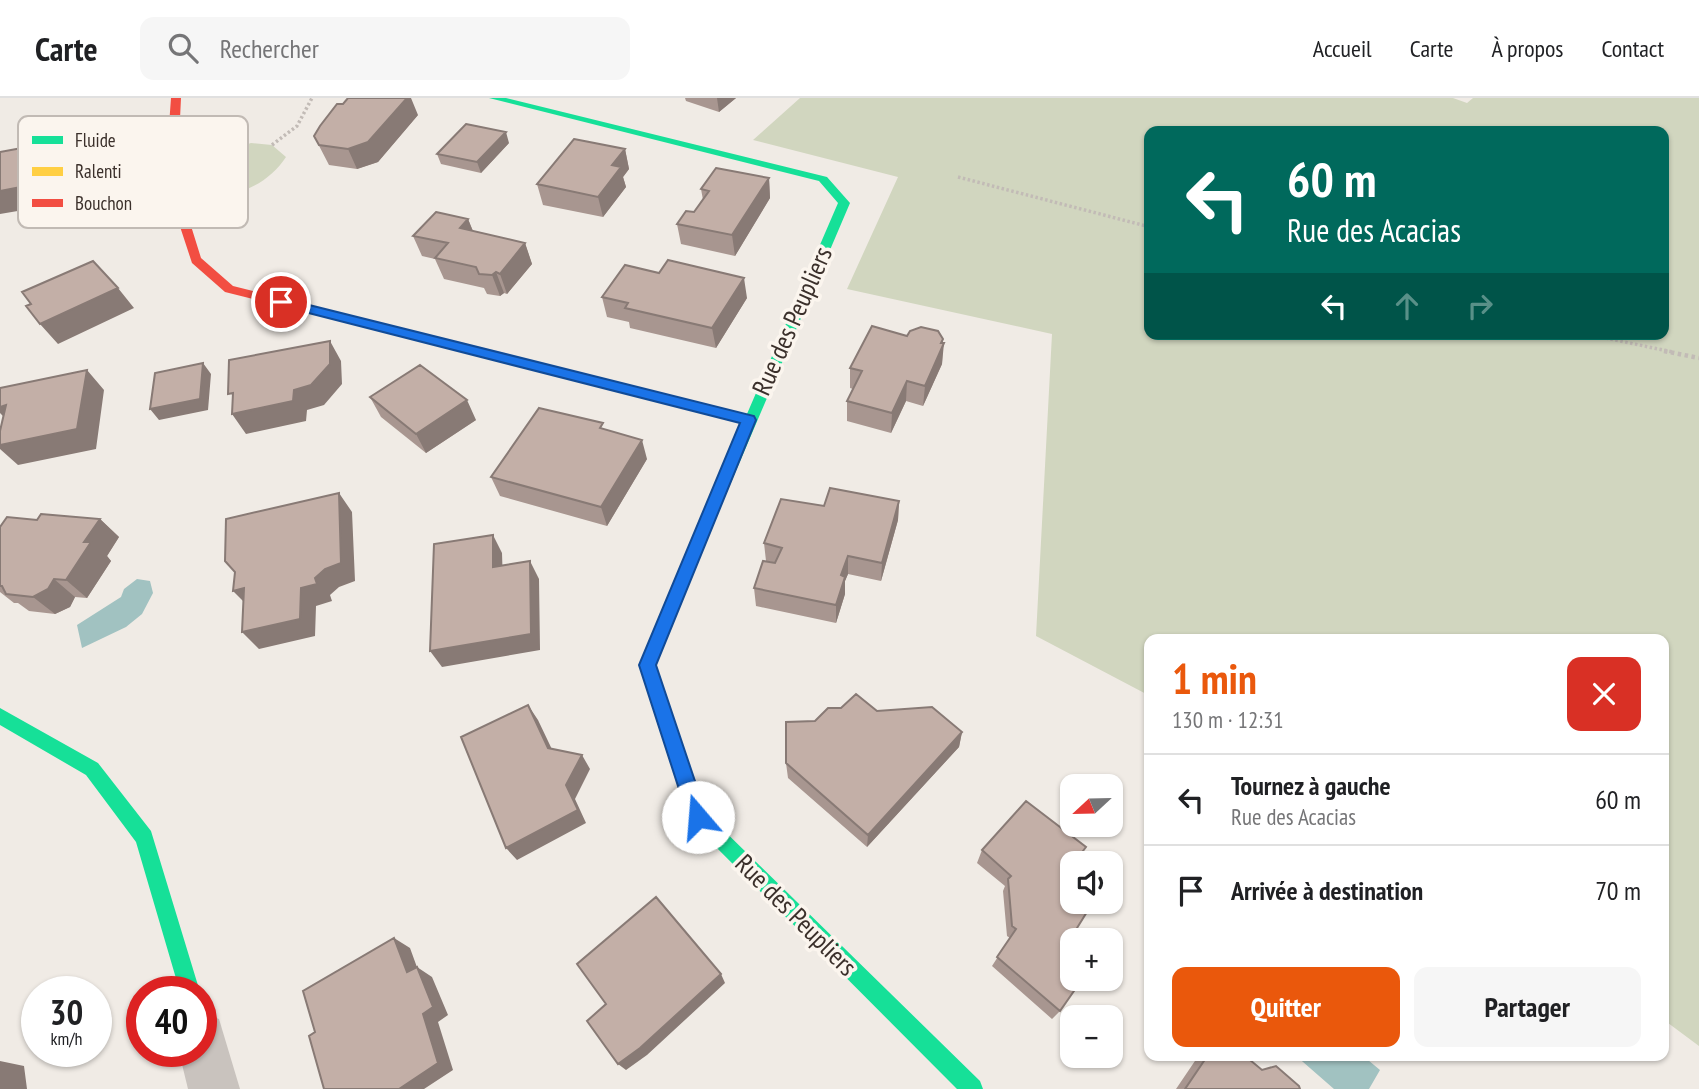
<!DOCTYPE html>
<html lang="fr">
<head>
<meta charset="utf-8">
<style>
	body { margin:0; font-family:"PT Sans Narrow",sans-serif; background:#f6f6f6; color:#202124; height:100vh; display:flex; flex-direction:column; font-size:26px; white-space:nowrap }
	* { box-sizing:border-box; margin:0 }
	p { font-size:23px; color:#757577 }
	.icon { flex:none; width:38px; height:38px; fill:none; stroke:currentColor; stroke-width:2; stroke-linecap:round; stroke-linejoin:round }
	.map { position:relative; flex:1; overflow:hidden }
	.details { position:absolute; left:1144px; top:536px; width:525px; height:427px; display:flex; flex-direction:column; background:#fff; border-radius:14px; box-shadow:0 2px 5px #0004 }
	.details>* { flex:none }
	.top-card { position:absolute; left:1144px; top:28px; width:525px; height:214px; border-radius:14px; box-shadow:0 2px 5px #0004; background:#00695c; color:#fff; overflow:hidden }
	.needle { width:46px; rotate:248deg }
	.fabs { position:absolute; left:1060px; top:676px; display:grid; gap:14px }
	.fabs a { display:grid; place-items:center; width:63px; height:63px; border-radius:14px; background:#fff; box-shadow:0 2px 5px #0004; font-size:35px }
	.speed { position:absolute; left:21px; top:878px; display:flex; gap:14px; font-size:35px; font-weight:700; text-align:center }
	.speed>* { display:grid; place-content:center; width:91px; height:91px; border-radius:50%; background:#fff; box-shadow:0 2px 5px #0004; line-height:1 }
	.speed small { font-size:18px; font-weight:400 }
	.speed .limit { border:10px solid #d22; background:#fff; color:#111 }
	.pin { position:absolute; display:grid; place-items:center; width:60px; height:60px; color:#fff; margin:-30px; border:4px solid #fff; border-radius:50%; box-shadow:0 2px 7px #0007 }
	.me { position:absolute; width:77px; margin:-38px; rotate:342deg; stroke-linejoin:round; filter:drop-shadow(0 0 5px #0008) }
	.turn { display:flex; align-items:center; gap:24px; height:147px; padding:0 28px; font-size:32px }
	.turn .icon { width:91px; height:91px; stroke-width:2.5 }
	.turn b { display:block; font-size:49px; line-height:60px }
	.lanes { display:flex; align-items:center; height:66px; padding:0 28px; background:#0003; justify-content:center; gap:35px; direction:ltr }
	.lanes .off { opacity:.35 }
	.round { display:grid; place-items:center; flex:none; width:74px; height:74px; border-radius:14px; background:#f6f6f6 }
	.headline { display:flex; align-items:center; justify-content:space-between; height:119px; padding:0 28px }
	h1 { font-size:42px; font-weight:700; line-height:52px; color:#ea580c }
	.cta { display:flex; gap:14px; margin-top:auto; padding:14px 28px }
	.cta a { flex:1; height:80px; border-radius:14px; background:#ea580c; color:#fff; font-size:28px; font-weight:700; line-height:80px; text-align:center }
	.cta a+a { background:#f6f6f6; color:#202124 }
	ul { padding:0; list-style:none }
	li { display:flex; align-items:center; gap:21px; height:91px; padding:0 28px; border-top:2px solid #e0e0e0 }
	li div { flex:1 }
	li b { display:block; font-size:26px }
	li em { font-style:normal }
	header { display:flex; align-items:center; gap:42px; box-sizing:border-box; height:98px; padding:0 35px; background:#fff; border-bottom:2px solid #e0e0e0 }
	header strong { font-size:33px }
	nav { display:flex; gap:38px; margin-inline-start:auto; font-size:24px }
	.search { width:490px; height:63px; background:#f6f6f6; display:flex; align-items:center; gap:18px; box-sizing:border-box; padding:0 24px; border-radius:14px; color:#757577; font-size:26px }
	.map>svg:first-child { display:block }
</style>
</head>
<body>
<header>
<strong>Carte</strong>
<div class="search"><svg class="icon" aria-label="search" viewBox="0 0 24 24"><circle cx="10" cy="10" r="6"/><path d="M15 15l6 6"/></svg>Rechercher</div>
<nav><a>Accueil</a><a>Carte</a><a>À propos</a><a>Contact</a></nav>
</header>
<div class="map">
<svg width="1699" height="991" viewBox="0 0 1699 991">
	<rect width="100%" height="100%" fill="#f0ebe5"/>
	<path fill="#d1d6bf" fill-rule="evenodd" d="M800,0H1453L1467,5L1473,0H1699V948L1664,922V541H1150V598L1036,538L1052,236L847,191L898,79L753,42ZM1150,33H1664V236H1150Z
		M251,45L272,47L286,59C272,81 244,98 218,96V62L227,53Z"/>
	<path fill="#a1c2c1" d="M137,481L150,483L153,495L142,516L126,529L82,550L77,527L121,499L124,491Z
		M1295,957H1362L1380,972L1369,991H1334Z"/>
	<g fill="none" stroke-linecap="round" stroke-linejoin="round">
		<path stroke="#c2bbb6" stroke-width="3.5" stroke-dasharray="2.5 2.5" stroke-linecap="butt" d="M272,47L297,28L312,0
			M958,79L1150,129
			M1586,236L1673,254"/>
		<path stroke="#c2bbb6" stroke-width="4.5" stroke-dasharray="3.5 3.5" stroke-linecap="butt" d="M1664,253L1699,260"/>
		<path fill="#c9c3be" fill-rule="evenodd" d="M201,914L219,921L240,991H188L179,954H201Z"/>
		<path fill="#16e098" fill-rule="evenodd" d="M489,0H506L827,79L850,105L715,422H705L703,418L838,105L819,83Z
			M659,593L665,596L667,601L705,714L980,983L983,991H957L692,725L651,601L653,596Z
			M0,610L98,665L151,733L200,894H180L136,744L86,677L0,627Z"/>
		<path fill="#ffcf43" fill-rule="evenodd" d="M328,212L749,317L756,322L749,327L324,219V213Z"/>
		<path fill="#f24e42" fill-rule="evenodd" d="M171,0H181L177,83L201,160L233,188L332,213V219L328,220L225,194L192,165L165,83Z
			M710,412L717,418L656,567L667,601L665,606L659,609L653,606L651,601L640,567L703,418Z"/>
	</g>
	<path fill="#a89690" d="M685,0H736L719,14L686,3Z
		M418,17L378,64L357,71L329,67L314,38Z
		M509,45L481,75L441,66L437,56Z
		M625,51L629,71L623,79L626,89L603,119L543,107L537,86Z
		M769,80L770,100L735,158L681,146L677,126L694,114L703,102L701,91Z
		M468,121L473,133L525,145L532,166L507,196L504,195L500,198L487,196L484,190L444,181L435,161L422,158L413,138Z
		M602,199L747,200L716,250L630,230L629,224L607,219Z
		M907,238L943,241L942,266L923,308L906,303L891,335L847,323V303L853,291L850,290V270Z
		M370,299L476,322L426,355L381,319Z
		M647,361L607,428L500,398L491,379Z
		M899,403L898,422L881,483L848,476L845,483V496L836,525L756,508L754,490L772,464L766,463L764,445L824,408Z
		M100,421L119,439L107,458L111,463L87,500L75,499L70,509L55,516L29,513L18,505H14L0,494V429Z
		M877,613L962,634L959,649L867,749L788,680L786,665L815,623Z
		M982,752L1073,765V768L1067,776L1077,830L1060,913L1052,921L992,868L1010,840L1007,838L1003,793L1005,788L977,765Z
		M1199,957H1244L1262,972L1300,991H1176Z"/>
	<path fill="#887a75" d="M407,0H411L418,17L378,64L357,71L348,51Z
		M717,0H736L719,14Z
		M506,34L509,45L481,75L477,64Z
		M38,47L53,67L37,55Z
		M61,51L76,71L72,99L48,104L47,108L0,116V93L32,83Z
		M625,51L629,71L623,79L626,89L603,119L598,99L612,67Z
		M769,80L770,100L735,158L732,137Z
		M468,121L476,141L460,130Z
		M525,145L532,166L507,196L500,176Z
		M496,174L504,195L500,198L492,177Z
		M744,180L747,200L716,250L712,230Z
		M118,190L134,210L58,246L40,226Z
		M943,241L942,249L944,245L942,266L923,308L925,288Z
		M330,243L341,263L342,286L324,307L307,312L306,323L246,336L232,316L294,292Z
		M203,265L211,276L208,312L159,322L150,311Z
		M87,272L104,292L96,351L18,367L0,351V347Z
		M907,283L906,303L891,335L892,315Z
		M467,302L476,322L426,355L416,336Z
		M6,307L15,330L0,315V309Z
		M642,342L647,361L607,428L601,409Z
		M339,395L352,414L355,483L339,489L330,497L332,503L316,508L315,538L259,551L242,534L301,490Z
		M899,403L898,422L881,483L882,465Z
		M100,421L119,439L107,458L111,463L87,500L66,482L84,444Z
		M493,437L502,455L503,487L493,469Z
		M848,458V476L845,483V496L836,525V507L841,477Z
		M530,463L539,481L540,552L442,569L430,553Z
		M54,481L75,499L70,509L55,516L33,499Z
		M244,490L250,510L233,493Z
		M528,607L538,622L558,664L548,650Z
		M962,634L959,649L867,749L868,737Z
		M582,657L590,671L575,701L586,725L517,762L506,750L566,687Z
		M394,840L410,850L422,883L407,874Z
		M417,869L432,879L448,917L438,924L453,972L424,991H399L423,916Z
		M721,876L725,885L647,957L626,972L618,966Z
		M0,963L24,968L27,991H0Z"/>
	<path fill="#c3afa7" stroke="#887a75" stroke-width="2" d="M348,0H407L368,44L348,51L319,47L314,38L320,28L337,6H343Z
		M466,26L506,34L477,64L437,56Z
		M574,41L625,51L612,67L621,69L598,99L537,86Z
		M38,47L37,55L61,51L57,79L32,83L31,87L0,93V54Z
		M716,70L769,80L732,137L677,126L686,113L694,114L709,93L701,91Z
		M436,114L468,121L460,130L525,145L500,176L496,174L492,177L479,176L476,169L435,160L448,145L413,138Z
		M668,162L744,180L712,230L625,210L628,205L602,199L625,167L659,175Z
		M93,163L118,190L40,226L26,208L31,206L22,194Z
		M872,228L907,238L910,233L921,229L938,233L943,241L941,245H944L925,288L907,283L892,315L847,303L862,273L850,270Z
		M330,243V266L311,287L294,292L293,303L232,316L233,295L228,296L229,262Z
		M203,265L200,301L150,311L155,275Z
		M420,267L467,302L416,336L370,299Z
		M87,272L77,331L0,347V333L6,307L0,309V290Z
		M539,310L603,325L600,330L642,342L601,409L491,379Z
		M830,390L899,403L882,465L848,458L841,477L845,479L836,507L754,490L763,463L775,465L782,450L764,445L781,401L824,408Z
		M339,395L341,465L325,471L315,480L317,486L301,490L300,521L242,534L244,490L233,493L235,474L225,463L226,421Z
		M41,416L100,421L84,444H91L66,482L54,481L48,491L33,499L6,496L2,488H0V429L7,419L37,422Z
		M493,437V469L530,463L531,536L430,553L434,446Z
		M856,596L877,613L932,609L962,634L868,737L786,665V624L815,623L828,610H841Z
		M528,607L548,650L582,657L566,687L578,712L506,750L461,639Z
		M1026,703L1086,749L1066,775L1073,780V803H1089L1090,809L1077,830L1091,842H1073V880H1083L1060,913L997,859L1016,831L1012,828L1008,781L1011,778L982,752Z
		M656,799L721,876L640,950L618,966L587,923L606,906L577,866Z
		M394,840L407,874L417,869L433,909L423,916L438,965L399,991H324L309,938L315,934L303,893Z
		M1208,957H1244L1262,972L1276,968L1299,988L1300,991H1185Z"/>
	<path fill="#1a73e8" stroke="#114b97" stroke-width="2" d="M281,200L754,318L756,322L656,567L707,719L704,725L698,728L691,725L688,719L639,567L740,325L277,207V201Z"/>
	<g text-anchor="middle" stroke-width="7" stroke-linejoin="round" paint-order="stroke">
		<g font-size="26" fill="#3b302b" stroke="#fbf5ee">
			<text transform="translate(792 223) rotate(-66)" y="9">Rue des Peupliers</text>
			<text transform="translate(796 817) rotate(45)" y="9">Rue des Peupliers</text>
		</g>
	</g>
	<rect x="18" y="18" width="230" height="112" rx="10" fill="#fbf5ee" stroke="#c1bab4" stroke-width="2"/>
	<rect x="32" y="38" width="31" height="8" fill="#16e098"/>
	<rect x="32" y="69" width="31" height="9" fill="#ffcf43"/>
	<rect x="32" y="101" width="31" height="8" fill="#f24e42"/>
	<g font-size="19" fill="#3b302b">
		<text x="75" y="49">Fluide</text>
		<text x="75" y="80">Ralenti</text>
		<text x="75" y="112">Bouchon</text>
	</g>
</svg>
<div class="fabs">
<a><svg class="needle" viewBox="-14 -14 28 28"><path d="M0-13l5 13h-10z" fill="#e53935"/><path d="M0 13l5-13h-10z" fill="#757577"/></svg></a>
<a><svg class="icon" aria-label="sound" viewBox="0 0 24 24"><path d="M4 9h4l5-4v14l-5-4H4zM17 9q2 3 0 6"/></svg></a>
<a>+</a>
<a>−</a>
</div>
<div class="speed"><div>30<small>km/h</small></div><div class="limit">40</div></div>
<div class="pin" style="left:281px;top:204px;background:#d93025"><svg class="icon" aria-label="arrive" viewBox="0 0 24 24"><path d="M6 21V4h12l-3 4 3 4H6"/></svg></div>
<svg class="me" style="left:698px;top:719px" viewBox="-20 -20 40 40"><circle r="19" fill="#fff"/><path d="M0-13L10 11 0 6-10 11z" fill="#1a73e8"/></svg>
<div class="top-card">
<div class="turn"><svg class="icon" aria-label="left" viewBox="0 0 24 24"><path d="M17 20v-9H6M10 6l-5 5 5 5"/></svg><div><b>60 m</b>Rue des Acacias</div></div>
<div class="lanes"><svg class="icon" aria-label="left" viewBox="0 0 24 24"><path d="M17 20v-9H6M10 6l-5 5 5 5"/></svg><svg class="icon off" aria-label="ahead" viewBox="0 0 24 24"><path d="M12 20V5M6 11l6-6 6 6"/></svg><svg class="icon off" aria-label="right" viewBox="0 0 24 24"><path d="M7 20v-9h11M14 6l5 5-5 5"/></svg></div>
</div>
<section class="details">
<div class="headline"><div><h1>1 min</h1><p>130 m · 12:31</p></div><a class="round" style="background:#d93025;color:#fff"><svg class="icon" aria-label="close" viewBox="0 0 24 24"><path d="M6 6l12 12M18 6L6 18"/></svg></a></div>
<ul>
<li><svg class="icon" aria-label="left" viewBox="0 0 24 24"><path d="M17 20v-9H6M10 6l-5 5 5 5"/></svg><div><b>Tournez à gauche</b><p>Rue des Acacias</p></div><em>60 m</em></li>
<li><svg class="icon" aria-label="arrive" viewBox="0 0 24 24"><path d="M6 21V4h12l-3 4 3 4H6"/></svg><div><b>Arrivée à destination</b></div><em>70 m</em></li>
</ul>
<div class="cta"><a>Quitter</a><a>Partager</a></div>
</section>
</div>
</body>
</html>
